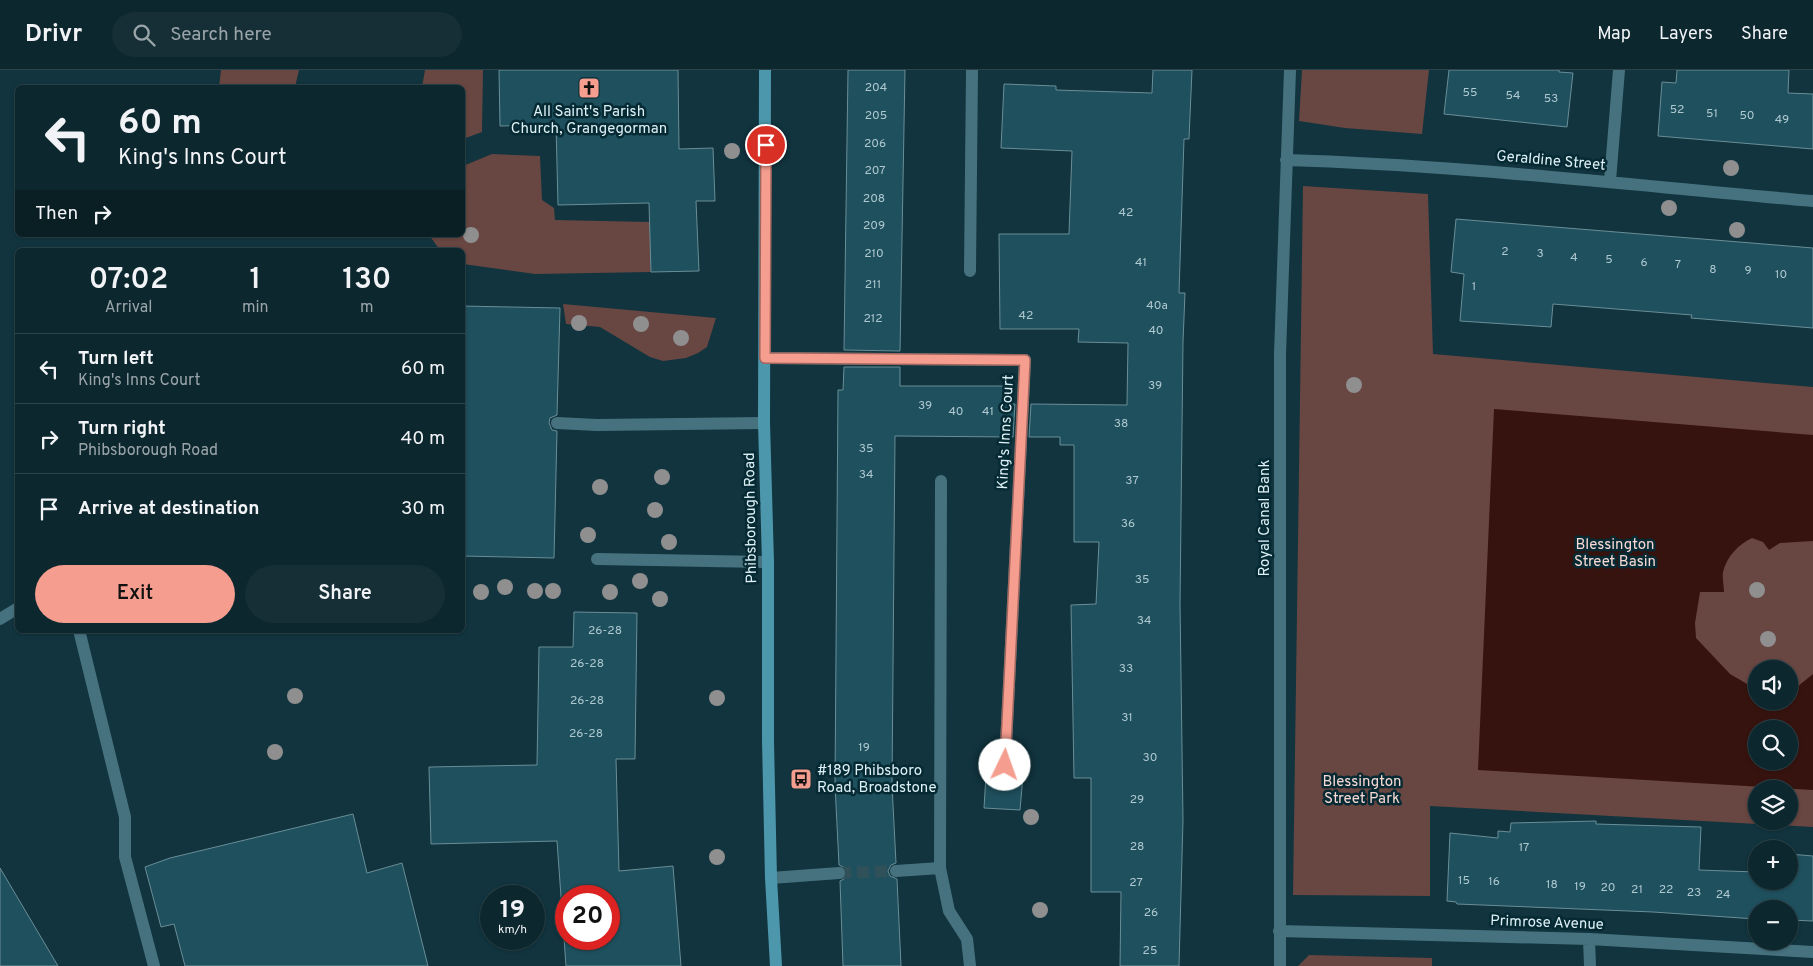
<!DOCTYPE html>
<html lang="en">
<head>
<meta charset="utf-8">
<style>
	body { margin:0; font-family:Overpass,sans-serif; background:#162f36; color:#f1f3f6; height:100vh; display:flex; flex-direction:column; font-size:19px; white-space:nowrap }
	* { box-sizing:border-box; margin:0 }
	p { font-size:16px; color:#9aa5aa }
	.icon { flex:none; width:28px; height:28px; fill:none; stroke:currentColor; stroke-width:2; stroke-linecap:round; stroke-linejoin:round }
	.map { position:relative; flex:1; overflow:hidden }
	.panel { position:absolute; left:15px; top:178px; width:450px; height:385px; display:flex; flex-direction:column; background:#0d272e; border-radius:8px; box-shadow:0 1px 4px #0004,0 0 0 1px #2d444a }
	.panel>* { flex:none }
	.hud { position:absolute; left:15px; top:15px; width:450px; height:152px; border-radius:8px; box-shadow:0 1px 4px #0004,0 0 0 1px #2d444a; background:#0d272e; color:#f1f3f6; overflow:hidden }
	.tools { position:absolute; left:1748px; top:590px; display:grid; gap:10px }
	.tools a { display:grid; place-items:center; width:50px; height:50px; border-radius:50%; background:#0d272e; box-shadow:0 1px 4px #0004,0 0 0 1px #2d444a; font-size:25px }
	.speed { position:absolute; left:480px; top:815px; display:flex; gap:10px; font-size:25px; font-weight:700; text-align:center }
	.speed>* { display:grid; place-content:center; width:65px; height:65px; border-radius:50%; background:#0d272e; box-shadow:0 1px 4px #0004,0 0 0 1px #2d444a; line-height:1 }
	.speed small { font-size:12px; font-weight:400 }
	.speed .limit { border:8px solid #d22; background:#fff; color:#111 }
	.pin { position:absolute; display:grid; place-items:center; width:42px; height:42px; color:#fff; margin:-21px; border:2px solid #fff; border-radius:50%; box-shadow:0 1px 5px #0007 }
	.me { position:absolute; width:55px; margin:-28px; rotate:3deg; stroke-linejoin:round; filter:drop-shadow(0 0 4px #0008) }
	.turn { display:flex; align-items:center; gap:18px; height:105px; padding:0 20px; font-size:22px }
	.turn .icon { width:65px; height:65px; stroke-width:2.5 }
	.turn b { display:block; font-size:35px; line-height:42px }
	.then { display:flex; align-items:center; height:48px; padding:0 20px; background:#0003; gap:10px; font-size:19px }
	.eta { display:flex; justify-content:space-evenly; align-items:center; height:85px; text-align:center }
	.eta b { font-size:30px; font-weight:600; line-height:35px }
	.primary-button { display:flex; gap:10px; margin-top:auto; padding:10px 20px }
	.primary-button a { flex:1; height:58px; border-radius:30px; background:#f59d8f; color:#111; font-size:20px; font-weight:600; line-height:58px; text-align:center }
	.primary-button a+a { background:#162f36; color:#f1f3f6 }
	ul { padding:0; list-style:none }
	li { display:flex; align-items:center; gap:15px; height:70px; padding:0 20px; border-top:1px solid #2d444a }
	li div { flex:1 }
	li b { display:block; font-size:19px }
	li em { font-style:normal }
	header { display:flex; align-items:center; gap:30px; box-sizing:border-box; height:70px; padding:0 25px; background:#0d272e; border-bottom:1px solid #2d444a }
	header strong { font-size:24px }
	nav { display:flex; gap:28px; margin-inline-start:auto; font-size:18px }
	.search { width:350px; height:45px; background:#162f36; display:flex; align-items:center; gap:12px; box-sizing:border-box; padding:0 18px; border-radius:28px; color:#9aa5aa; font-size:19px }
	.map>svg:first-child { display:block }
</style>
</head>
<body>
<header>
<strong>Drivr</strong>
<div class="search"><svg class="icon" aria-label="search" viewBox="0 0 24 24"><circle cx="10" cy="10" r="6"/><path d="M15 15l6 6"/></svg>Search here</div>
<nav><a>Map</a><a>Layers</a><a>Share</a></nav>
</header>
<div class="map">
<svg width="1813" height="896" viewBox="0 0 1813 896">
	<rect width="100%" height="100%" fill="#11343e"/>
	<path fill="#684641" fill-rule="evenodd" d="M221,0H299L295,17H219Z
		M425,0H483L482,62L463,69L462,18L422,17Z
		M1302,0H1429L1422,64L1345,58L1299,51Z
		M492,84L540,86L542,130L554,138L555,150L650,152L651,202L535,204L463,194L462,180H440L429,165H462L463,96Z
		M1303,116L1428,124L1433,284L1813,317V757L1430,736V826L1293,825ZM1756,599H1789V631H1756ZM1756,659H1789V691H1756ZM1756,719H1789V751H1756Z
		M563,234L716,248L707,277L698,283L686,288L663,291L650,287L600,257L566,254Z
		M1309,885L1432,888V896H1298Z"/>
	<path fill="#36130f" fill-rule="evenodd" d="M1494,339L1813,365V471L1780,473L1769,480L1763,472L1752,468C1738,475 1727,486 1723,502C1722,508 1724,516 1724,522H1700L1695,553L1696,568L1730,604L1754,618H1756V631H1789V616L1797,617L1813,604V720L1478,700ZM1756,659H1789V691H1756Z"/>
	<path fill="#1f505e" stroke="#6a8e98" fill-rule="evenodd" d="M499,0H678L679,79L713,78L715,131H696L699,201L651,202L649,133L558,135L556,55L500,56Z
		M848,0H905L900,281L844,280Z
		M1153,0H1192L1189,69H1184L1179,223H1185L1183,272L1180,533L1183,750L1179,896H1120L1121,822H1091V708H1074L1071,535L1096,534L1099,472H1074V375H1060V367H1029L1031,334L1127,335L1128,273L1078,272L1079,259H1000L999,164H1069L1072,81L1001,78L1004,14L1056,16V20L1152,23Z
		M1449,0H1559V2L1573,3L1567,57L1444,44Z
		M1677,0H1789L1788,23L1813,24V79L1658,66L1662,12L1676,13Z
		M1456,149L1813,178V258L1691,248L1692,245L1553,234L1551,257L1460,251L1464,204L1451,202Z
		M462,236L560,238L557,345L550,348L549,353L552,360L557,361L554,488L462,486Z
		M844,297H900V316H1004V334H1015L1013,367L895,366L892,715L896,793L891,795L888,801L890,806L897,809L901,896H843L840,811L844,809L847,803L845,798L839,795L835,715L838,320H843Z
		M574,542L637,543L635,689H616L619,801L673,796L681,896H566L557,771L431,774L429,697L537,695L539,577H573ZM566,826H609V869H566Z
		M986,705L1023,706L1020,740L984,738Z
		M353,744L367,803L402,793L428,896H185L174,854L161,857L145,797L170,788Z
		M1596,751V754L1701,757L1699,800L1756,802V811H1789V784L1813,786V851L1789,850V839H1756V849L1653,842L1457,834L1456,832L1447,831L1450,763L1498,768V761L1510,762L1511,753Z
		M0,798L58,896H0Z"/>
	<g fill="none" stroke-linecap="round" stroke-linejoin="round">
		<path stroke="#30505a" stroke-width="12" stroke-dasharray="12 6" stroke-linecap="butt" d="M839,803L896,801"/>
		<path stroke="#46727f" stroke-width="12" d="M970,201L972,0
			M557,353L597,355L764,353
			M597,489L768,492
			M0,549L18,538
			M79,560L125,747V787L154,896
			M1005,695L1025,290"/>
		<path stroke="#46727f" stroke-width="12" d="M1286,90C1462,95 1637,116 1813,131
			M1610,111L1619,0
			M765,288L1025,290
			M941,411L940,798L949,841L967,869L970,896
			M896,801L940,798
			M771,808L839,803
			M1279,861L1589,869L1813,882
			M1589,869L1590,896
			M1280,896V284L1290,0"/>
		<path stroke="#4d97ac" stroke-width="12" d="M765,0L764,353L768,492V671L771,808L776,896"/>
	</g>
	<g fill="#908f90">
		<circle cx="732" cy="81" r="8"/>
		<circle cx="1731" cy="98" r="8"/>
		<circle cx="1669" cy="138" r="8"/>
		<circle cx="1737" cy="160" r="8"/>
		<circle cx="471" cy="165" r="8"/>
		<circle cx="579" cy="253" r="8"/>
		<circle cx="641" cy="254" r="8"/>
		<circle cx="681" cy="268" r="8"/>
		<circle cx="1354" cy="315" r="8"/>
		<circle cx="662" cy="407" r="8"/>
		<circle cx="600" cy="417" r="8"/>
		<circle cx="655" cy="440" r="8"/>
		<circle cx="588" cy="465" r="8"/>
		<circle cx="669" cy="472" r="8"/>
		<circle cx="640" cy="511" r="8"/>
		<circle cx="505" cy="517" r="8"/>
		<circle cx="1757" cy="520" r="8"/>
		<circle cx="535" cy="521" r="8"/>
		<circle cx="553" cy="521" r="8"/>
		<circle cx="481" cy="522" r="8"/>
		<circle cx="610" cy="522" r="8"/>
		<circle cx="660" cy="529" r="8"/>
		<circle cx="1768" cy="569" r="8"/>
		<circle cx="295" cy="626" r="8"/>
		<circle cx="717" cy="628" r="8"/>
		<circle cx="275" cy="682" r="8"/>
		<circle cx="1031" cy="747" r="8"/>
		<circle cx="717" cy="787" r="8"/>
		<circle cx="1040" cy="840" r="8"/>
	</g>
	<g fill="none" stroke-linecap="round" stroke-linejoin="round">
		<g stroke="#9f665d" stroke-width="12">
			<path id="route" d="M766,75L765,288L1025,290L1005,695"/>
		</g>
		<use href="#route" stroke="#f59d8f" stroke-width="9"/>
	</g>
	<defs>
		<g id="church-square" transform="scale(1.125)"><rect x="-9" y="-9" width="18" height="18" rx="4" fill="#f59d8f" stroke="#062a33"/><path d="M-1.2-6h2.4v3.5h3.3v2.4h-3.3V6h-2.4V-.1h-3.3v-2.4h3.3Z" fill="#111"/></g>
		<g id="bus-square" transform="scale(1.125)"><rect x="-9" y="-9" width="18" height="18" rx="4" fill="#f59d8f" stroke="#062a33"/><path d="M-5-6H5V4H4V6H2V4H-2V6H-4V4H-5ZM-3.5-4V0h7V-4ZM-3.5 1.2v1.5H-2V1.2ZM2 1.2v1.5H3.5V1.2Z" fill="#111"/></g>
	</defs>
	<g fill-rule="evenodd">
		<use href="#church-square" x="589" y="18"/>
		<use href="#bus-square" x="801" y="709"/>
	</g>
	<g text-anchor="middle" stroke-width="5" stroke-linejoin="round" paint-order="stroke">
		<g font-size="12" fill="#aec8d0">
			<text x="876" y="21">204</text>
			<text x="1470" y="26">55</text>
			<text x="1513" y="29">54</text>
			<text x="1551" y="32">53</text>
			<text x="1677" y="43">52</text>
			<text x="1712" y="47">51</text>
			<text x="876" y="49">205</text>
			<text x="1747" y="49">50</text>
			<text x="1782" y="53">49</text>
			<text x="875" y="77">206</text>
			<text x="875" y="104">207</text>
			<text x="874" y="132">208</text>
			<text x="1126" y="146">42</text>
			<text x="874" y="159">209</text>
			<text x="1505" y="185">2</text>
			<text x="874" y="187">210</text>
			<text x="1540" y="187">3</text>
			<text x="1574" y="191">4</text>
			<text x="1609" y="193">5</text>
			<text x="1141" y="196">41</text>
			<text x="1644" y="196">6</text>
			<text x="1678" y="198">7</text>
			<text x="1713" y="203">8</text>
			<text x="1748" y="204">9</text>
			<text x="1781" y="208">10</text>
			<text x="873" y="218">211</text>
			<text x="1474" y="220">1</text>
			<text x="1157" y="239">40a</text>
			<text x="1026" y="249">42</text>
			<text x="873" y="252">212</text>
			<text x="1156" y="264">40</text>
			<text x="1155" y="319">39</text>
			<text x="925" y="339">39</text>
			<text x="956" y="345">40</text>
			<text x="988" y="345">41</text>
			<text x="1121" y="357">38</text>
			<text x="866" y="382">35</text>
			<text x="866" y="408">34</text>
			<text x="1132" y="414">37</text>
			<text x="1128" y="457">36</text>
			<text x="1142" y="513">35</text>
			<text x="1144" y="554">34</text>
			<text x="605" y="564">26-28</text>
			<text x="587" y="597">26-28</text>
			<text x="1126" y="602">33</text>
			<text x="587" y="634">26-28</text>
			<text x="1127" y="651">31</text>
			<text x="586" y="667">26-28</text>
			<text x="864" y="681">19</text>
			<text x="1150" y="691">30</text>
			<text x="1137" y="733">29</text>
			<text x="1137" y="780">28</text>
			<text x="1524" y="781">17</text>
			<text x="1464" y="814">15</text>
			<text x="1494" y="815">16</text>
			<text x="1136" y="816">27</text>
			<text x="1552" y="818">18</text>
			<text x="1580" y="820">19</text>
			<text x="1608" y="821">20</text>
			<text x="1637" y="823">21</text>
			<text x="1666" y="823">22</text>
			<text x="1694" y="826">23</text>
			<text x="1723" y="828">24</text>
			<text x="1151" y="846">26</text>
			<text x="1150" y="884">25</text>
		</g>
		<g font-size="15" fill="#ddf0f6" stroke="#062a33">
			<text x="589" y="46">All Saint's Parish<tspan x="589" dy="17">Church, Grangegorman</tspan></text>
			<text x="817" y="705" text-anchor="start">#189 Phibsboro<tspan x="817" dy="17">Road, Broadstone</tspan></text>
		</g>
		<g font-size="15" fill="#ddf0f6" stroke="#062a33">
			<text transform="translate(1551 90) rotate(5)" y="5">Geraldine Street</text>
			<text transform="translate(1005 362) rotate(-87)" y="5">King's Inns Court</text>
			<text transform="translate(750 448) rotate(-91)" y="5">Phibsborough Road</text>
			<text transform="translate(1264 448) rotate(-90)" y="5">Royal Canal Bank</text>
			<text transform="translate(1547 852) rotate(2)" y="5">Primrose Avenue</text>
		</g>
		<g font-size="15" fill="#f8d9d4" stroke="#062a33">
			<text x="1615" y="479">Blessington<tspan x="1615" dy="17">Street Basin</tspan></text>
			<text x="1362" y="716">Blessington<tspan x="1362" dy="17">Street Park</tspan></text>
		</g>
	</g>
</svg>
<div class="tools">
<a><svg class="icon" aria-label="sound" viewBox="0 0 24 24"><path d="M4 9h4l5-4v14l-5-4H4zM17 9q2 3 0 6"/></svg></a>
<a><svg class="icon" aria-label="search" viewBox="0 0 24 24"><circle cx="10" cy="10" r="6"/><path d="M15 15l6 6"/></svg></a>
<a><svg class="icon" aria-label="layers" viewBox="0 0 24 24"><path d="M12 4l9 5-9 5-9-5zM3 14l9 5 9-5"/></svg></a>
<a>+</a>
<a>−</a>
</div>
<div class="speed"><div>19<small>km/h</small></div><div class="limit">20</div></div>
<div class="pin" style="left:766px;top:75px;background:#d93025"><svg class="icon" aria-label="arrive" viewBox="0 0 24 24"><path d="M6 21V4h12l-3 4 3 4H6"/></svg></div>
<svg class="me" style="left:1005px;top:695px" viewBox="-20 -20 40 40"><circle r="19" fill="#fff"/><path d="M0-13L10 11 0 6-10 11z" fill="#f59d8f"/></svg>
<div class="hud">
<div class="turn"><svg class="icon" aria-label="left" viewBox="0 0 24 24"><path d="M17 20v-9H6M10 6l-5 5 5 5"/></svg><div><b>60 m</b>King's Inns Court</div></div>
<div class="then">Then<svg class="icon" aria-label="right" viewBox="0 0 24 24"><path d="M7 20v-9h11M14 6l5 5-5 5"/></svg></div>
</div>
<section class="panel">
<div class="eta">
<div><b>07:02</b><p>Arrival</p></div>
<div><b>1</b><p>min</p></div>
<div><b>130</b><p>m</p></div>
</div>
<ul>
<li><svg class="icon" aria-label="left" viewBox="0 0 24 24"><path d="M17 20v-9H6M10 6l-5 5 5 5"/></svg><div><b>Turn left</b><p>King's Inns Court</p></div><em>60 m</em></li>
<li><svg class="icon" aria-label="right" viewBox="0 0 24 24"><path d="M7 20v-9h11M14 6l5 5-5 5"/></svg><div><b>Turn right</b><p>Phibsborough Road</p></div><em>40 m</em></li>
<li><svg class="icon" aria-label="arrive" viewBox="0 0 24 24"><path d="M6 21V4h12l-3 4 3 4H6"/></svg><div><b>Arrive at destination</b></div><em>30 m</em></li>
</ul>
<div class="primary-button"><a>Exit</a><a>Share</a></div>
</section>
</div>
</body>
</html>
